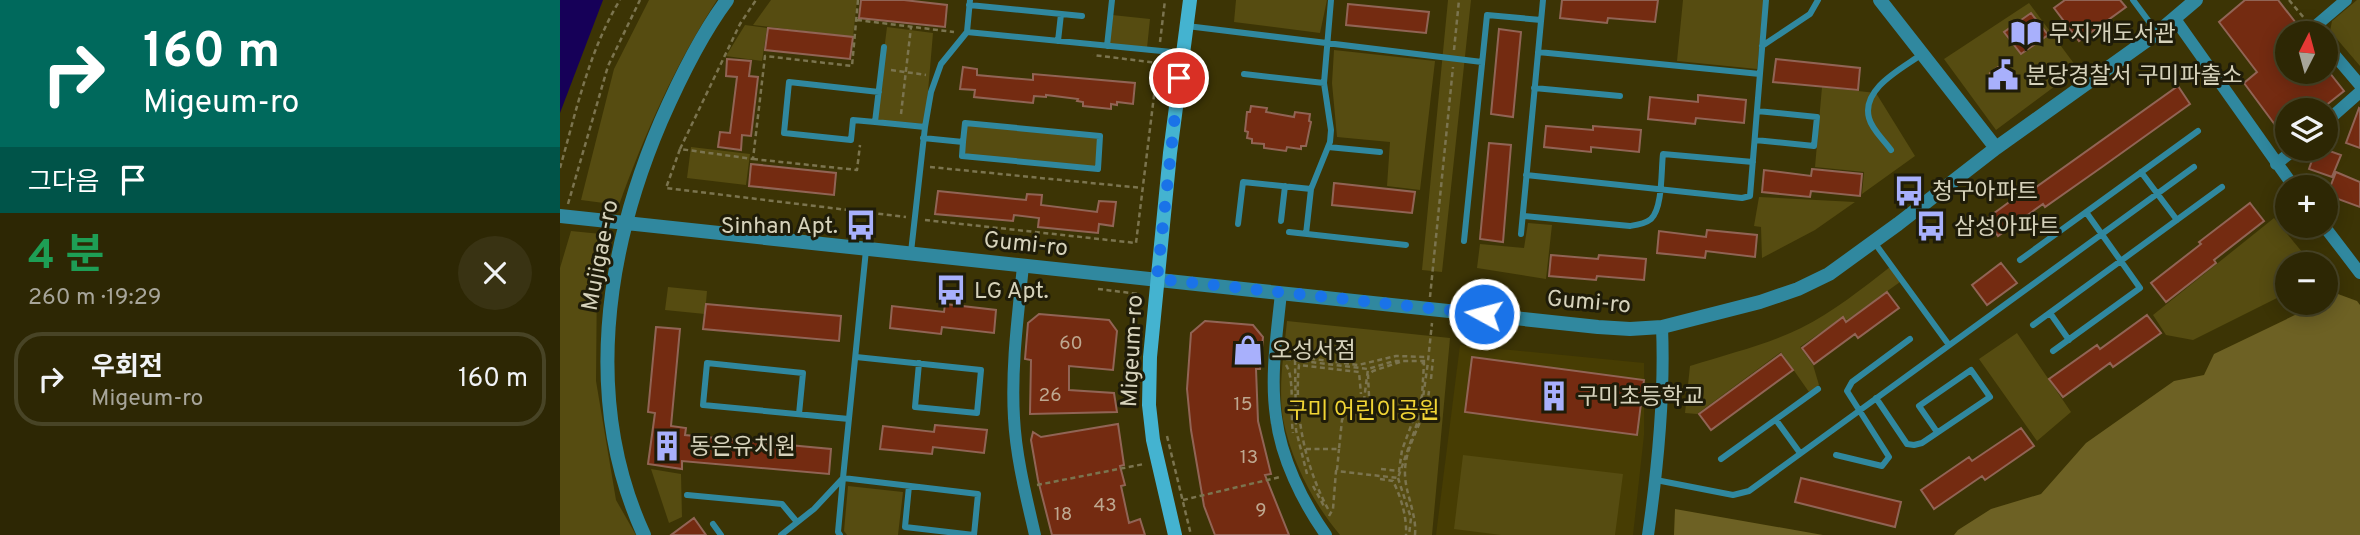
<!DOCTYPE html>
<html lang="ko">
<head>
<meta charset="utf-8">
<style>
	body { margin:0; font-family:Overpass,"Noto Sans KR",sans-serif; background:#393313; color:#f1f3f6; height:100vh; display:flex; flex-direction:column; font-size:26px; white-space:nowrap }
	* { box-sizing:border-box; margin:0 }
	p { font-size:23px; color:#a7a59a }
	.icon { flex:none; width:38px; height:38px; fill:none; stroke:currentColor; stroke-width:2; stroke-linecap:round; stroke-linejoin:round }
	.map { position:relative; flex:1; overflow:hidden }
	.sheet { display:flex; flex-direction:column; background:#2d2704; width:560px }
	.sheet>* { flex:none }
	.top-card { background:#00695c; color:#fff; overflow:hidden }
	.needle { width:46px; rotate:6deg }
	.fabs { position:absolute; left:1715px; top:21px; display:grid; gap:14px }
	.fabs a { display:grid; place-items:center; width:63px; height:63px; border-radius:50%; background:#2d2704; box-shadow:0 4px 18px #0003,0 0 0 2px #484426; font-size:35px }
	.pin { position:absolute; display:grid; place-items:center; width:60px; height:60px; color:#fff; margin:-30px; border:4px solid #fff; border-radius:50%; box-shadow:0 2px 7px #0007 }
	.me { position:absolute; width:77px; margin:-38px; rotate:277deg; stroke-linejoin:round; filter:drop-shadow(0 0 5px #0008) }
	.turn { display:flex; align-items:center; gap:24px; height:147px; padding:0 28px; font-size:32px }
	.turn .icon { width:91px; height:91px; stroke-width:2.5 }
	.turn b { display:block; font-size:49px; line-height:60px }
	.then { display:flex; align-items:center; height:66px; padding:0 28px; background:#0003; gap:14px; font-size:26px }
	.round { display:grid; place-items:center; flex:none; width:74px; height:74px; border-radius:37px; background:#393313 }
	.overview { display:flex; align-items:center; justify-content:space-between; height:119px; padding:0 28px }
	h1 { font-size:42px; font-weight:700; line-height:52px; color:#1e9e55 }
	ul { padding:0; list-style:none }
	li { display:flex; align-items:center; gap:21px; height:94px; margin:0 14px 10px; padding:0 14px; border:4px solid #484426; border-radius:28px }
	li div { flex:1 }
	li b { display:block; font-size:26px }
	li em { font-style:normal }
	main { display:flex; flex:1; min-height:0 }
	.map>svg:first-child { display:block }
</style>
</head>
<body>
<main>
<section class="sheet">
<div class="top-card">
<div class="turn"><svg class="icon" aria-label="right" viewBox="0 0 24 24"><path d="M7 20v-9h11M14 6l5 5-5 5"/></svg><div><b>160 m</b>Migeum-ro</div></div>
<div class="then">그다음<svg class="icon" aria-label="arrive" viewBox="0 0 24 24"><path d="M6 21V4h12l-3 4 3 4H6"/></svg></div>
</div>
<div class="overview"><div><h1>4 분</h1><p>260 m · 19:29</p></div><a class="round"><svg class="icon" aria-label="close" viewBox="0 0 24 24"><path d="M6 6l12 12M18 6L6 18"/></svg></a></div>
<ul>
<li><svg class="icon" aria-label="right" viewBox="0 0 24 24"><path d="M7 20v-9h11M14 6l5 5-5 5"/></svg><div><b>우회전</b><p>Migeum-ro</p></div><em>160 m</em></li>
</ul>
</section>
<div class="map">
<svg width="1800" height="535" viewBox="0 0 1800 535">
	<rect width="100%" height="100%" fill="#3c3405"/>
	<path fill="#473d03" d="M900,345L1084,363V435L1073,535H876Z"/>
	<path fill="#564c11" d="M89,0H157C115,65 85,133 59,205L21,200L54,69Z
		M211,0H297L293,37L193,25Z
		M676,0H767L760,33L674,22Z
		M888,0H911L882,272L862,270Z
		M1123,0H1204L1197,69L1117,61Z
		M1797,0H1800V66L1770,31L1772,21Z
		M1469,3L1518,69L1436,130L1384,59Z
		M552,15L590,19L587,48L549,44Z
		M185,25L207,28L202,61L166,56Z
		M327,27L373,33L365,127L315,122Z
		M774,50L875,61L860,190L827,186L830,142L777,137L772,83Z
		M1262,87L1316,93L1355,156L1302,194L1304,172L1255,167Z
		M405,123L540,136L538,169L402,156Z
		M131,147L190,154L186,185L127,178Z
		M1199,197L1295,202L1255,230L1202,258L1201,227L1194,226Z
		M1714,218L1752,264H1727V293L1633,340L1606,335L1593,315Z
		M968,223L992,225L986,279L917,268L920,244L964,248Z
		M11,231L51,235L37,273L36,381L56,500L76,535H0V268Z
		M1330,267L1340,282L1287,320L1283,317L1240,347L1253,365L1259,385L1249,392L1221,352L1137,414L1125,413L1130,366C1167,354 1206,345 1241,328C1273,312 1303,288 1330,267Z
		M108,287L147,291L145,314L105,310Z
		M727,321L890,338L872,535H780C753,503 731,460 723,419C718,387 724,352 727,321Z
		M1457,333L1511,412L1477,441L1419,359Z
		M903,455L1063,474L1055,535H941L894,529Z
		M91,469L121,474L122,517L109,523Z
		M288,486L343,492L338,535H287L284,531Z"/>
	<path fill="#6d6124" d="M1778,294L1797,301L1800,305V535H1394L1398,530L1431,509L1481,494L1526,443L1614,381L1644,375L1654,354L1760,303H1766V300Z
		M1115,509L1246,532L1263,535H1114Z"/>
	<path fill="#160058" d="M0,0H43L0,113Z"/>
	<path fill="#742b11" stroke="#916455" stroke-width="2" d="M301,0H344L387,5L385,27L299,18Z
		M1002,0H1098L1095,22L1048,18L1047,23L1000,18Z
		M1505,0H1560L1566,7L1519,41L1494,8Z
		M1685,0H1718L1736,23L1727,30V72H1769L1784,91L1760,110H1727V141L1684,83L1697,72L1659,22Z
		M788,4L869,12L866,33L786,25Z
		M1471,13L1488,35L1461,54L1444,32Z
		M208,28L293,37L290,59L205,50Z
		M939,29L961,32L953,117L931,114Z
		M167,59L191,61L189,76L198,77L191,136L182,135L181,150L158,147L160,132L170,133L177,77L166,76Z
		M1216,59L1300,68L1298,90L1213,82Z
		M403,67L417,69V75L473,80V74L575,83L573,104L557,102V105L551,104V109L523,106V102L517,101L518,99L486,95V97L474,96L473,103L414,97L415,90L400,89Z
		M1438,67L1449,69L1456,77L1448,83L1439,82L1430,73Z
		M1618,86L1630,104L1542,167L1485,207L1483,204L1438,236L1426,219L1470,187L1472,190Z
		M1138,95L1186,100L1184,123L1136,118L1135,124L1088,119L1090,97L1138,102Z
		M691,106L707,108L706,112L734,117L735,112L750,114L749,121L751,122L746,146H741V149L727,147L726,151L704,148V144L692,143V139L687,138L688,132L685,131L687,112H690Z
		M1799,108L1800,109V148L1786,143Z
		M986,126L1033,130V126L1081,130L1079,152L1031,147V152L984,147Z
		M929,143L951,145L943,242L920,239Z
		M1756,149H1764L1781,155L1772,177L1749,169Z
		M191,164L276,173L274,195L189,186Z
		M1252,169L1302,174L1300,196L1251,191L1250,197L1202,192L1204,170L1251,176Z
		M1776,172L1800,182V207L1767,195Z
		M774,183L855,192L852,213L772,205Z
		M378,191L466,200L467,194L482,195L481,205L537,212L539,201L556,202L553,226L539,224L538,233L478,227L479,218L454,215L453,221L375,214Z
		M1690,203L1704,221L1654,260L1656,263L1606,302L1591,283L1641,244L1639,242Z
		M1147,230L1197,235L1195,257L1146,251L1145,258L1097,253L1099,231L1146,237Z
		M991,255L1038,259L1039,255L1086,259L1084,280L1037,276L1036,280L989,276Z
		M1441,263L1457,283L1427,305L1412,285Z
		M1327,292L1339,308L1298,338L1295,334L1254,364L1242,348L1283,317L1286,322Z
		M146,304L281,316L279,341L143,329Z
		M385,304L436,310L434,333L382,327L381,334L330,328L332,306L384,312Z
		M479,314L549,320L557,331L553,370L509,366V390L554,393L557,412L470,414L471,360L465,359L468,323Z
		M1587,315L1601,333L1553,367L1550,363L1503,397L1489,379L1537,345L1540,349Z
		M645,321L693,325L703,337L700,369H696L698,421L711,474L705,475L729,535H655L644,506L631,430L627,389L631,333Z
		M96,327L120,329L111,426L126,428L125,435L271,449L269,474L122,461V469L88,464L95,413L88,412Z
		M1221,354L1233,370L1151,430L1139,414Z
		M912,357L1084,380L1077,435L905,412Z
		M558,424L564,465L560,466L565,485L561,486L569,523L580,519L585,535H492L478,480L471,440L473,432L481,437Z
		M375,425L427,430L424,453L373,447L372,454L320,449L323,426L374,432Z
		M1461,428L1474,446L1425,480L1422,476L1374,509L1361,490L1409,457L1412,461Z
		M1241,478L1341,502L1335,527L1235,502Z
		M134,518L146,535H111Z"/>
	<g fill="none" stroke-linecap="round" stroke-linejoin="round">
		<path stroke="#7b744f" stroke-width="2.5" stroke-dasharray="5 3.5" stroke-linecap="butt" d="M298,0L292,66L205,56L193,159L120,149L106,188L346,217
			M1729,0L1744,18
			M297,20L394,32
			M600,42L605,0
			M894,50L899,0
			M331,70L366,75
			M341,114L351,27
			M120,149L180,24L196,0
			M193,159L297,170L300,145
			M370,167L582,188
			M0,168C16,112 29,50 60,0
			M8,204L48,66L80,0
			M365,220L576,243L598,63L533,55
			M538,289L579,294L569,377L574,406
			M870,297L893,67
			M725,355L798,365L836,356L867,357
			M726,359L808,369L834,361H868L872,323
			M735,360L736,430L747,474
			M726,365C735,378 730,414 733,433
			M871,379L873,359
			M809,396L808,375L813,371L840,362
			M607,436L631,535
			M746,449H779L782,420L790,404L804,400L808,369
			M821,469L839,471L842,450L862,396L864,363H861
			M777,470L779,449
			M838,478L851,518L849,535
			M820,479L833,481C841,497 847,517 846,535
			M477,485L584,464
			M753,486L765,508
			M623,500L720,477
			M768,509C745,466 734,414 739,365L799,372L801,394
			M769,516L773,509L776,471L838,478L861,412L868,362
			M855,535C857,513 844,492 845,470C846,443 866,419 869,391"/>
		<path stroke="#30889f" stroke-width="6" d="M1573,0L1596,31
			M409,5L522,16
			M627,26L922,62
			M407,32L410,0
			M498,41L501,14
			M547,46L552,0
			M1202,46L1250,14L1258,0
			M324,47L315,122L365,127
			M978,52L1200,74
			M684,74L764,83
			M974,88L1060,96
			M315,122L293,120L291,140L224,133L229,82L319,92
			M363,138L403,142L405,123L540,136L538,169L402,156L403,142
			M1195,140L1254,146L1257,117L1197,111
			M768,147L820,152
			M1331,150C1324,140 1312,130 1309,118C1301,88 1343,68 1362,54
			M1581,172L1617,220
			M966,175L1182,198L1190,196L1206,0
			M963,216L1070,226C1077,225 1085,224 1091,219C1103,208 1101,169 1103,154L1193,162
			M721,221L725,186
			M678,224L683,182L751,189
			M729,232L846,245
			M746,234L751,189L770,142L771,130L764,83L771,0
			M961,234L983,0
			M904,241L927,15L981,20
			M1314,242L1389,345
			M351,252L365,127L371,92L381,64L407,32L622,53
			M1460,260L1638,131
			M1490,313L1509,340
			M1473,325L1662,187
			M1493,351L1580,288L1526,212
			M296,357L421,370L417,413L355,407L359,363
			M1316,398L1347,444L1354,445L1362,443L1430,397L1411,370L1359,406L1377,432
			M239,414L243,373L147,363L143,405L289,419
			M1216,420L1240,453
			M1276,455L1322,466L1329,457L1287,391L1292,382L1350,339
			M1161,459L1258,389
			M1096,480L1173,495L1189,491L1634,167
			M127,495L222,504L237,522
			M153,524L161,535
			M221,535L254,509L283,478L306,250
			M280,535L278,532L283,478L418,494L414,535L345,527L349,486"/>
		<path stroke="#30889f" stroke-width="12" d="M1615,19L1734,187
			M1756,33L1752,29L1786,0
			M1766,45L1800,85
			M1766,122L1800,92
			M1716,164L1735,149
			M1764,226L1800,273
			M463,266C458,316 451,367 454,418C456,457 466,496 475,535
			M721,293C717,333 710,376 716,417C721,458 742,501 766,535
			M1088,535C1098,466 1105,397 1102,327"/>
		<path stroke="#30889f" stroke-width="14" d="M1320,0L1436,148
			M0,216L1038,327L1070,329L1102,327L1200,302L1238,289L1269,274L1338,224L1436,148L1597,33L1636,0
			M84,535C23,402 45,252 101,121C119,80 140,36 167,0"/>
		<path stroke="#44b3d0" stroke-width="14" d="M615,535L593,440L589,405L590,357L610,153L630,0"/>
	</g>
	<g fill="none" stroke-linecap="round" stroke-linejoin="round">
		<path stroke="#1a73e8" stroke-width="12" stroke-dasharray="0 21.6" d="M619,78L597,279L924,314"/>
	</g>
	<defs>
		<g id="library-bare" transform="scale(2.415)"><path d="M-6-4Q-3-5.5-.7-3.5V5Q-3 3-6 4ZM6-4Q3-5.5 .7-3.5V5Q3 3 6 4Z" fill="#a8b0fc" stroke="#1f1c09" stroke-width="2.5" paint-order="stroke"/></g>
		<g id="civic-bare" transform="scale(2.415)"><path d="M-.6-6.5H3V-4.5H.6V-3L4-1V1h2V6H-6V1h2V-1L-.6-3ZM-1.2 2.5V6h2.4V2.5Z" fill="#a8b0fc" stroke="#1f1c09" stroke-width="2.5" paint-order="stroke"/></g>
		<g id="bus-bare" transform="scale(2.415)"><path d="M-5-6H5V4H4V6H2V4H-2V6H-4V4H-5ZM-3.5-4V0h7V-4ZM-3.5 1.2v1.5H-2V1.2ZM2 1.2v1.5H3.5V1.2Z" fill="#a8b0fc" stroke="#1f1c09" stroke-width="2.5" paint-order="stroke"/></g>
		<g id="shop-bare" transform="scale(2.415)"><path d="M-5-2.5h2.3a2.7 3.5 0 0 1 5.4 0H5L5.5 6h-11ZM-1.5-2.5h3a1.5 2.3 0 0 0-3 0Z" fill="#a8b0fc" stroke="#1f1c09" stroke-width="2.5" paint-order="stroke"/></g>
		<g id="building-bare" transform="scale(2.415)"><path d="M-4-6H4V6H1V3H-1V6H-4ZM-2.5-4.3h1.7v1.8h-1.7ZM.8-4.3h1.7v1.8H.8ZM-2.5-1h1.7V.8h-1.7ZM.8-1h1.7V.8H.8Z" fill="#a8b0fc" stroke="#1f1c09" stroke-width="2.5" paint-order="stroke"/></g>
	</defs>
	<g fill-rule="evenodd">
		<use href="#library-bare" x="1466" y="33"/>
		<use href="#civic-bare" x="1443" y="75"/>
		<use href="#bus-bare" x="1349" y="191"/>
		<use href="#bus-bare" x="301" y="225"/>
		<use href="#bus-bare" x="1371" y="226"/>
		<use href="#bus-bare" x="391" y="290"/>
		<use href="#shop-bare" x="688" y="350"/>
		<use href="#building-bare" x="994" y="396"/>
		<use href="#building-bare" x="107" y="446"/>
	</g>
	<g text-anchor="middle" stroke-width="6" stroke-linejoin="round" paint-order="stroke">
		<g font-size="19" fill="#bea890">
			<text x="511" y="349">60</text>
			<text x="490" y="401">26</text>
			<text x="683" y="410">15</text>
			<text x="689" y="463">13</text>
			<text x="545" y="511">43</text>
			<text x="701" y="516">9</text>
			<text x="503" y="520">18</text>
		</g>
		<g font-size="23" fill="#d6d2bb" stroke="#1f1c09" text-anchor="start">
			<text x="1489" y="41">무지개도서관</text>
			<text x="1466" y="83">분당경찰서 구미파출소</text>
			<text x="1372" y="199">청구아파트</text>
			<text x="278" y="233" text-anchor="end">Sinhan Apt.</text>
			<text x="1394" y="234">삼성아파트</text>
			<text x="414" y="298">LG Apt.</text>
			<text x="711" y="358">오성서점</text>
			<text x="1017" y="404">구미초등학교</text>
			<text x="130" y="454">동은유치원</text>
		</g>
		<g font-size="23" fill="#d6d2bb" stroke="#1f1c09">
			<text transform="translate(466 243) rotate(6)" y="8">Gumi-ro</text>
			<text transform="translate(39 255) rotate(-79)" y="8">Mujigae-ro</text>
			<text transform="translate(1029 301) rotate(5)" y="8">Gumi-ro</text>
			<text transform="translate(571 351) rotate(-87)" y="8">Migeum-ro</text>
		</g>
		<g font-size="23" fill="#f1d535" stroke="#1f1c09">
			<text x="803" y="418">구미 어린이공원</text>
		</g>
	</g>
</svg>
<div class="fabs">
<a><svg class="needle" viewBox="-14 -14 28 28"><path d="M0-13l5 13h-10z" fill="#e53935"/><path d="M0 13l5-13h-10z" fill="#a7a59a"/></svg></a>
<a><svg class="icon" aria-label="layers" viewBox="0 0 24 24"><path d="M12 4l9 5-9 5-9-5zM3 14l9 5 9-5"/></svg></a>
<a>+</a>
<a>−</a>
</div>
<div class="pin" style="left:619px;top:78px;background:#d93025"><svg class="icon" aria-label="arrive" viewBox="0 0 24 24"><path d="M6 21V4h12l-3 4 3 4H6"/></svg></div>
<svg class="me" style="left:924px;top:314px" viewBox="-20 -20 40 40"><circle r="17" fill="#1a73e8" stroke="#fff" stroke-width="3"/><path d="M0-11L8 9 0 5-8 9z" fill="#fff"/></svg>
</div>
</main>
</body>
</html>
